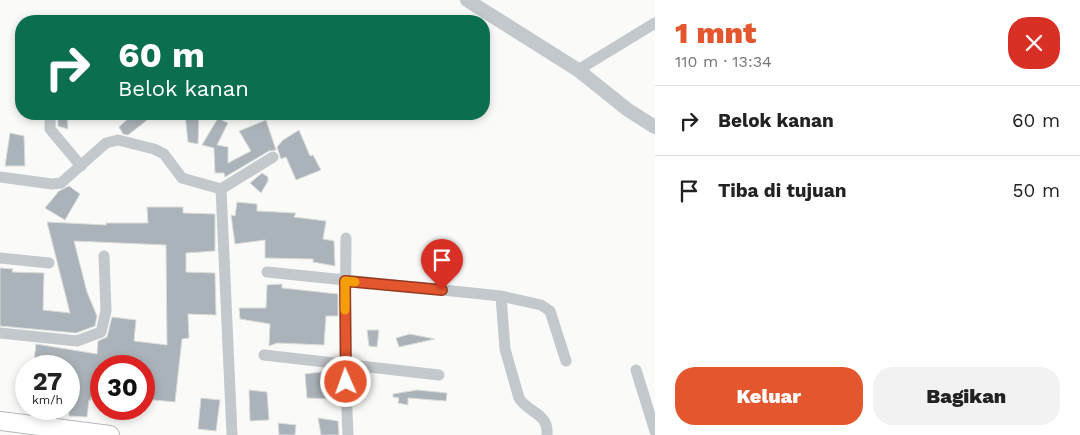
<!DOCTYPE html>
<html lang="id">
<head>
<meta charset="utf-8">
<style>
	body { margin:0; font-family:"Work Sans",sans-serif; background:#f2f2f2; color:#222; height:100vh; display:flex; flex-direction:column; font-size:19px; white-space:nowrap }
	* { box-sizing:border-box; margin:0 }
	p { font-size:16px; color:#767676 }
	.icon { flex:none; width:28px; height:28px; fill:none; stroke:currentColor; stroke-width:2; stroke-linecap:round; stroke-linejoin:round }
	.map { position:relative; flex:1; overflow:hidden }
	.side { display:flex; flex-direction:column; background:#fff; width:425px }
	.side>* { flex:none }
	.guide { position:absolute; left:15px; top:15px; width:475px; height:105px; border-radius:20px; box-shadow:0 2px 8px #0003; background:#0b6e4f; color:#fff; overflow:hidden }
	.speed { position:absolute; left:15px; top:355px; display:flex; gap:10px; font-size:25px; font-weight:700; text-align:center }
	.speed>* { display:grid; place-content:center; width:65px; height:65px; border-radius:50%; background:#fff; box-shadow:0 2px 8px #0003; line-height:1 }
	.speed small { font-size:12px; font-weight:400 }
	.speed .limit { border:8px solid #d22; background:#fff; color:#111 }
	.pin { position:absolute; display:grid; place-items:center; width:42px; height:42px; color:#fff; margin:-51px -21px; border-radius:50% 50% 50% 0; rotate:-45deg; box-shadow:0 0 5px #0007 }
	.pin .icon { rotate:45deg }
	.me { position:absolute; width:55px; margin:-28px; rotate:358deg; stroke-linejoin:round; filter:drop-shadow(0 0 4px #0008) }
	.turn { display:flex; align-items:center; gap:18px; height:105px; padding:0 20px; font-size:22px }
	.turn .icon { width:65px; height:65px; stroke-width:2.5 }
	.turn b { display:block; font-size:35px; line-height:42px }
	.round { display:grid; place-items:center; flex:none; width:52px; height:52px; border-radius:20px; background:#f2f2f2 }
	.summary { display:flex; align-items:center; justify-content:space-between; height:85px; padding:0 20px }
	h1 { font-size:30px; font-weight:800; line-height:38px; color:#e4572e }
	.cta { display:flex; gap:10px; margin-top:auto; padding:10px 20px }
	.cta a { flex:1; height:58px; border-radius:20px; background:#e4572e; color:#fff; font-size:20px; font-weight:800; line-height:58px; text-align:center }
	.cta a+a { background:#f2f2f2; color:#222 }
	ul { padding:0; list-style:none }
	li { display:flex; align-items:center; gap:15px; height:70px; padding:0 20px; border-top:1px solid #e0e0e0 }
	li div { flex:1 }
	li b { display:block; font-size:19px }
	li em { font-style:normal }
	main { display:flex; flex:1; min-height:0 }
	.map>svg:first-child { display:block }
</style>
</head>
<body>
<main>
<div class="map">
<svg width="655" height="435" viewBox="0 0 655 435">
	<rect width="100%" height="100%" fill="#fafaf8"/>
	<path fill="#aab3b9" stroke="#dcdcda" d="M58,114H67L68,129L58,126Z
		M133,114H155L128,135L123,134L119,127Z
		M185,114H199L198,144L188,142Z
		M218,118L228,123L217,145L228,147V163L251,151L239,131L266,120L276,150L269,151L225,177L224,173H215L214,148L202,145Z
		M299,130L310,156L313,155L321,170L296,180L286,157L281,159L277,147L283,140Z
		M10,133L24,136L25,166H5Z
		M262,173L268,177V181L261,193L250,183Z
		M69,186L80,194L65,220L45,208L59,191Z
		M237,202L257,204V211L296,213L294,217L326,221L323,239L334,241L335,266L313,262V259L265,258V240L235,244L231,215L235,216Z
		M147,207H183V213L215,214V251L186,253V272L215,273L216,315L188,314L189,338L182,339L175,402L144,399V366H101V398L91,397V400H89L87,417L69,416V366L34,360L36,344L97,354L98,341L107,337L112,317L136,320L134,341L167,345L166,245L74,241L87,292L97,316L95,326L76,333L0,326V268L13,269L12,272L44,273L43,310L70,313L47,222L106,225V223H148Z
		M282,284V288L338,294V316H326L324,345L277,343L269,346L270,324L240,319L239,308H266L267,285Z
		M367,330H379L377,347L369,346Z
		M410,334L435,339L399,347L396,338Z
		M328,371L338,372V399L307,398L305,374Z
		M249,390L267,392L269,420L250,421Z
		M417,390L447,393L446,401L408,398V405L398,403L399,398L393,397V394Z
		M201,398L220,400L216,431L198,429Z
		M318,418L338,421L339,435H321Z
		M278,423L296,425L295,435H279Z"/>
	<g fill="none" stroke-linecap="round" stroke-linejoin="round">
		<g stroke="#b5babe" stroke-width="20">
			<path id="primary" d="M0,421L110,435"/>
		</g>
		<path stroke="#c3c8cc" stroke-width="11" d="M578,70L655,23
			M50,114V129L81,166
			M0,177L52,184L61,183L106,143L118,140L154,149L164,154L182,178L221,189L232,435
			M221,189L273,157
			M346,238L345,364L348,435
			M0,258L49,263
			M267,272L501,296L541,305L550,311L566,361
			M501,296L505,349L519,398C528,413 549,413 547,435
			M0,333L77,341L101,332L106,311L104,256
			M264,355L439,375
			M636,370L655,431"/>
		<path stroke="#c3c8cc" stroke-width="14" d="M467,0L578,70L628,110L655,127"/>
		<use href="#primary" stroke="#fff" stroke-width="18"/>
	</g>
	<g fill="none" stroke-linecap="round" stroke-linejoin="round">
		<g stroke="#94391e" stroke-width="12">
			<path id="route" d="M346,382L345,281L442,290"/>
		</g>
		<use href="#route" stroke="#e4572e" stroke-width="9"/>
		<path stroke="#f59e0b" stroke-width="9" d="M345,310V281L355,282"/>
	</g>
</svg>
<div class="speed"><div>27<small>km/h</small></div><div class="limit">30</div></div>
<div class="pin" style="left:442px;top:290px;background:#d93025"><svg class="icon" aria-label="arrive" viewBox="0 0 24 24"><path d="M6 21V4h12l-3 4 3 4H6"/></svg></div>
<svg class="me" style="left:346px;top:382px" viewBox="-20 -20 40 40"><circle r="17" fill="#e4572e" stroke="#fff" stroke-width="3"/><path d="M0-11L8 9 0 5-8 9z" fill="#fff"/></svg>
<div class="guide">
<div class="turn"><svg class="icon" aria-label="right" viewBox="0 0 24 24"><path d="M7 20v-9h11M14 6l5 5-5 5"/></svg><div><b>60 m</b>Belok kanan</div></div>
</div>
</div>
<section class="side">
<div class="summary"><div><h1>1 mnt</h1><p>110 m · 13:34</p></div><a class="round" style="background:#d93025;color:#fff"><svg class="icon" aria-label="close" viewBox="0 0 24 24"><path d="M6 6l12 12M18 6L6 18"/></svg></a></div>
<ul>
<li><svg class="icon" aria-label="right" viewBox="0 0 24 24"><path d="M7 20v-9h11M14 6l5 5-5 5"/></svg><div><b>Belok kanan</b></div><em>60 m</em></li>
<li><svg class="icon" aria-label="arrive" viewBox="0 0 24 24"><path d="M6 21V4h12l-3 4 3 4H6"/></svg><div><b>Tiba di tujuan</b></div><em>50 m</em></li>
</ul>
<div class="cta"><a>Keluar</a><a>Bagikan</a></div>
</section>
</main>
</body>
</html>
